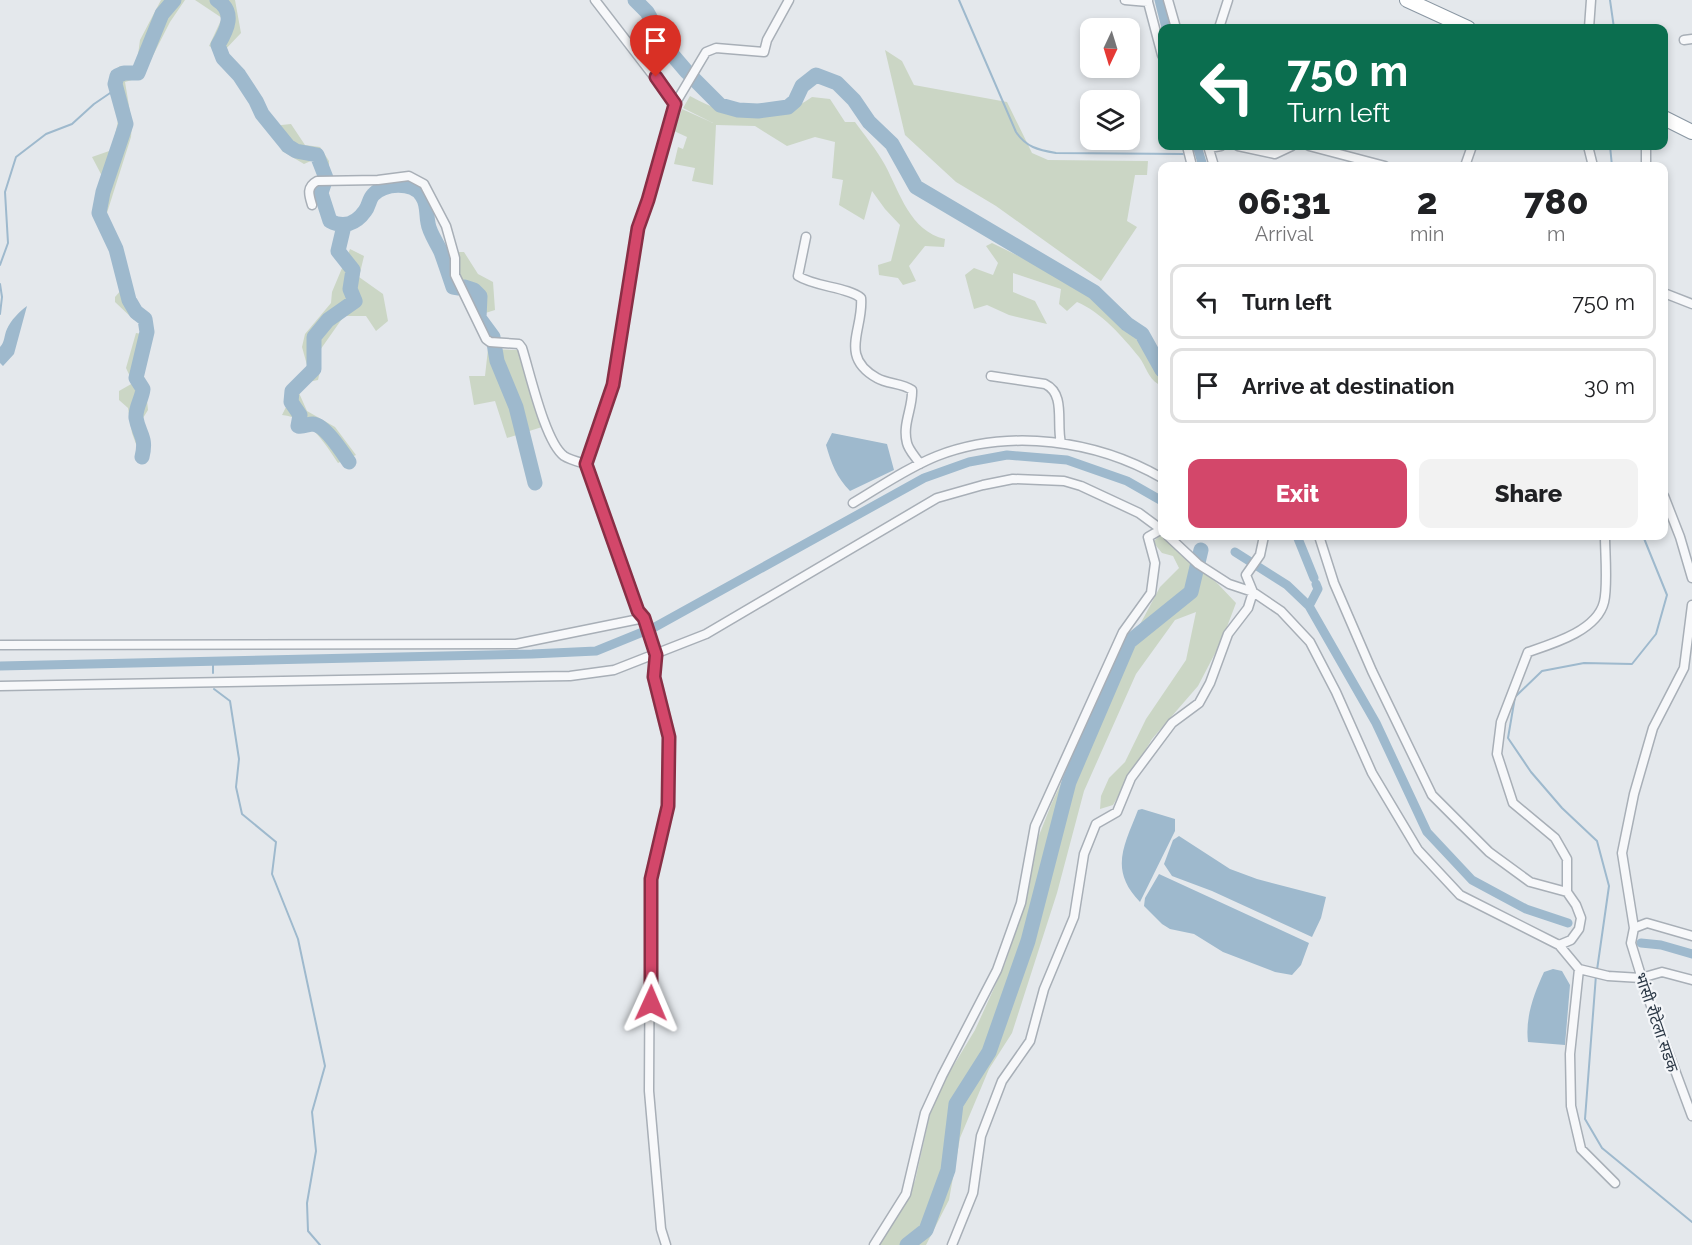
<!DOCTYPE html>
<html lang="en">
<head>
<meta charset="utf-8">
<style>
	body { margin:0; font-family:Raleway,"Noto Sans Devanagari",sans-serif; background:#f2f2f2; color:#202124; height:100vh; display:flex; flex-direction:column; font-size:22px; white-space:nowrap }
	* { box-sizing:border-box; margin:0 }
	p { font-size:20px; color:#757577 }
	.icon { flex:none; width:33px; height:33px; fill:none; stroke:currentColor; stroke-width:2; stroke-linecap:round; stroke-linejoin:round }
	.map { position:relative; flex:1; overflow:hidden }
	.drawer { position:absolute; left:1158px; top:162px; width:510px; height:378px; display:flex; flex-direction:column; background:#fff; border-radius:12px; box-shadow:0 3px 9px #0003 }
	.drawer>* { flex:none }
	.top-card { position:absolute; left:1158px; top:24px; width:510px; height:126px; border-radius:12px; box-shadow:0 3px 9px #0003; background:#0b6e4f; color:#fff; overflow:hidden }
	.needle { width:39px; rotate:184deg }
	.controls { position:absolute; left:1080px; top:18px; display:grid; gap:12px }
	.controls a { display:grid; place-items:center; width:60px; height:60px; border-radius:12px; background:#fff; box-shadow:0 3px 9px #0003; font-size:30px }
	.pin { position:absolute; display:grid; place-items:center; width:51px; height:51px; color:#fff; margin:-62px -26px; border-radius:50% 50% 50% 0; rotate:-45deg; box-shadow:0 0 6px #0007 }
	.pin .icon { rotate:45deg }
	.me { position:absolute; width:66px; margin:-33px; rotate:1deg; stroke-linejoin:round; filter:drop-shadow(0 0 4px #0008) }
	.turn { display:flex; align-items:center; gap:21px; height:126px; padding:0 30px; font-size:27px }
	.turn .icon { width:78px; height:78px; stroke-width:2.5 }
	.turn b { display:block; font-size:42px; line-height:51px }
	.eta { display:flex; justify-content:space-evenly; align-items:center; height:102px; text-align:center }
	.eta b { font-size:36px; font-weight:800; line-height:42px }
	.action { display:flex; gap:12px; margin-top:auto; padding:12px 30px }
	.action a { flex:1; height:69px; border-radius:12px; background:#d3476a; color:#fff; font-size:24px; font-weight:800; line-height:69px; text-align:center }
	.action a+a { background:#f2f2f2; color:#202124 }
	ul { padding:0; list-style:none }
	li { display:flex; align-items:center; gap:18px; height:75px; margin:0 12px 9px; padding:0 18px; border:3px solid #e0e0e0; border-radius:12px }
	li div { flex:1 }
	li b { display:block; font-size:22px }
	li em { font-style:normal }
	.map>svg:first-child { display:block }
</style>
</head>
<body>
<div class="map">
<svg width="1692" height="1245" viewBox="0 0 1692 1245">
	<rect width="100%" height="100%" fill="#e4e8ec"/>
	<path fill="#cbd6c5" d="M161,0H185L170,22L142,77L125,82L132,124L131,137L106,216L110,233L103,237C96,216 92,197 102,176L92,157L112,150L119,116L111,73L120,66L132,71L137,62L140,40Z
		M195,0H235L241,33L223,52L209,46L222,18Z
		M885,50L902,61L914,85L1007,102L1032,153L1048,160L1148,161L1147,175H1135L1127,221L1137,227L1101,281L996,206L956,182L905,135Z
		M690,96C732,119 771,127 812,97L830,99L845,122H855C865,136 877,150 885,165C900,193 910,231 945,239L944,247L925,246L909,266L916,281L903,285L898,278L879,275L878,265L891,261L900,225L885,209L872,191L864,220L839,205L843,180L832,178L835,142L815,137L787,146L755,126L716,125L713,185L692,181L695,168L674,164L678,147L683,149L687,137L674,131L682,109L713,123L683,108Z
		M291,124L305,145L320,147L329,161V174L319,176L313,160L304,164L282,151L272,126Z
		M992,243L1101,296L1126,312L1161,374L1158,384C1148,378 1146,366 1139,357C1123,337 1101,312 1077,302L1067,311L1059,304L1061,289L1013,273V292L1035,301L1047,324L1009,315L987,305L974,309L965,275L974,268L993,275L998,263L986,246Z
		M350,249L364,256L359,277L383,294L388,321L376,331L366,316H344L318,353L320,371L318,380L303,383L299,393L307,411L335,427L356,455L338,463C324,442 310,418 282,415L288,403L285,391L305,371L307,365L302,347L305,334L331,303L332,292Z
		M459,252H464L478,274L493,282L495,310L476,316L458,274Z
		M122,289H129C132,301 142,311 149,322L134,320L115,302V297Z
		M136,333L148,335L139,375L146,391L148,410L143,418L149,442L136,444L132,433L128,408L119,400V391L133,383L126,368Z
		M488,349L518,350L542,427L507,438L495,401L474,405L469,376H485Z
		M1160,535L1218,584L1236,603L1222,640L1198,686L1152,739L1113,805L1100,809L1101,796L1109,778L1125,762L1146,719L1186,660L1196,612L1175,620L1136,674L1084,791L1057,893L1012,1033L989,1069L960,1138L949,1200L926,1245H879L915,1181L930,1114L946,1078L975,1030L1005,964L1027,898L1038,838L1051,805L1110,678L1144,617L1160,587L1179,568L1173,556L1162,553L1153,542Z"/>
	<path fill="#9eb9cd" d="M27,306L14,354L3,366L0,363V347C5,342 4,335 7,329C11,320 19,312 27,306Z
		M832,433L887,444L894,470L850,491C837,478 831,463 826,445Z
		M1142,809L1175,819V831L1140,902C1109,870 1124,846 1138,810Z
		M1179,836L1230,869L1257,879L1326,897L1321,918L1312,937L1212,891L1172,876L1164,864L1173,840Z
		M1159,874L1309,943L1301,965L1292,975L1275,972L1223,952L1194,934L1170,929L1162,924L1144,906L1145,898Z
		M1553,969L1562,971L1570,985L1565,1045L1528,1042C1525,1017 1534,994 1544,972Z"/>
	<g fill="none" stroke-linecap="round" stroke-linejoin="round">
		<path stroke="#9eb9cd" stroke-width="2" d="M959,0L1016,132C1026,147 1038,150 1056,153L1183,154
			M1610,0L1614,28
			M1610,146L1612,166
			M1193,150L1198,149
			M0,265L8,243L5,192L16,157L46,134L72,124L94,104L116,89
			M0,284L2,297L0,314
			M213,673V662
			M214,689L230,701L239,759L236,787L242,814L276,842L272,874L298,939L325,1066L312,1112L316,1151L307,1203L308,1231L320,1245
			M1597,970L1609,886L1597,841L1562,808L1531,772L1508,738L1515,697L1542,671L1584,663L1632,664L1656,634L1667,595L1643,536
			M1596,975L1585,1119L1602,1148L1692,1222"/>
		<path stroke="#9eb9cd" stroke-width="9" d="M1159,0L1166,28
			M1197,146L1203,166
			M1297,536L1314,578
			M1235,552L1287,585L1309,606L1376,723L1427,832L1472,880L1526,909L1568,923
			M1309,606L1318,589L1316,584
			M0,666L532,654L596,651L655,627L924,478L969,462L1007,455L1067,460L1127,481L1162,501
			M1641,943L1661,945L1692,954"/>
		<path stroke="#9eb9cd" stroke-width="15" d="M217,0C236,12 227,30 218,45L223,58L239,75L256,101L262,114L288,146L296,151L317,155L326,178L321,193L330,221C343,228 356,224 365,211C369,206 369,199 373,195C383,183 413,181 422,196C428,204 426,214 428,223C429,232 437,243 441,252C445,263 449,275 453,287L459,288
			M635,0L647,12L669,51L687,72L720,105L738,110L758,111L788,107L795,101L802,86L816,75L837,83L854,100L869,122L892,144L916,187L1094,292L1127,324L1142,334L1162,370
			M341,225L343,230L338,251L353,270L350,289L355,301L328,320L314,337V369L292,391L291,402L300,415L298,426C304,427 308,424 313,424C325,425 343,453 349,462
			M465,287L474,290L480,296L479,318L493,337L497,361L516,407L535,483
			M142,457C147,437 139,435 136,418C135,408 142,399 143,389L136,378L147,332L145,319L136,312L129,300L116,249L99,213L103,192L126,124L115,84L117,76L124,73H138L162,14L174,0
			M907,1245L926,1230L948,1170L956,1104L989,1052L1028,941L1069,782L1129,642L1191,592L1201,550"/>
		<g stroke="#a8afb7" stroke-width="11">
			<path id="minor" d="M595,0L675,104
				M1125,0L1148,2V0
				M1168,0L1176,28
				M1148,2L1162,55
				M1219,28L1228,0
				M1589,28L1591,0
				M1684,40L1692,39
				M1187,146L1192,166
				M1208,146L1214,166
				M1238,146L1275,154L1292,146
				M1309,146L1385,166
				M1588,146L1593,166
				M1209,148L1221,146
				M1465,166L1472,146
				M1646,166V146
				M312,205C309,195 306,187 317,181L378,180L409,176L424,184L446,226L455,258V275L486,339L490,342L519,344L522,348C530,373 545,442 564,456C570,460 579,462 586,464
				M806,237L798,276C815,287 848,287 861,298C864,329 838,356 877,378C887,384 902,383 912,390C913,408 902,424 907,443C909,451 916,457 920,464
				M1664,293L1692,304
				M991,376L1045,384C1066,394 1056,423 1061,443
				M1664,496L1680,537L1692,578
				M853,503C880,487 907,468 937,456C1010,428 1096,440 1162,478
				M1168,536L1198,564L1229,584L1253,592L1281,611L1310,642L1336,692L1372,773L1418,850L1460,895L1559,945L1579,969L1608,976L1641,978L1662,972L1692,980
				M1319,536L1334,583L1372,671L1432,795L1489,852L1530,882L1567,892
				M1692,605L1684,668L1653,728L1634,794L1622,853L1634,928L1631,943L1647,995L1692,1116
				M0,645L516,644L644,618
				M0,686L570,676L614,670L706,634L937,498L983,485L1013,479L1064,481L1081,486L1139,513L1162,530
				M1634,928L1647,923L1692,936
				M1559,945L1571,940L1579,929L1581,918L1576,905L1567,892V859L1555,838L1513,803L1497,754L1501,722L1528,652C1552,644 1597,631 1604,602C1608,586 1605,553 1605,536
				M1579,969L1570,1054L1571,1106L1581,1149L1615,1183
				M666,1245L661,1229L649,1091L650,900L652,879L668,805L669,737L654,677L656,655L644,618L637,611L586,464L613,385L637,228L648,200L675,104L706,52L716,48L764,52L767,40L789,0
				M874,1245L906,1194L925,1113L942,1076L997,970L1021,903L1035,826L1123,632L1151,593L1155,563L1148,537L1162,529
				M952,1245L973,1193L981,1136L1002,1081L1030,1041L1044,989L1074,917L1084,854L1096,824L1117,812L1131,778L1172,723L1199,703L1210,683L1228,634L1248,608L1253,592L1246,575L1260,555L1264,536"/>
		</g>
		<g stroke="#8a97a3" stroke-width="16">
			<path id="trunk" d="M1407,0L1468,28
				M1664,118L1692,132"/>
		</g>
		<use href="#minor" stroke="#f7f8fa" stroke-width="8"/>
		<use href="#trunk" stroke="#fff" stroke-width="14"/>
	</g>
	<g fill="none" stroke-linecap="round" stroke-linejoin="round">
		<g stroke="#892e45" stroke-width="15">
			<path id="route" d="M651,1003V879L668,806L669,737L654,677L656,655L644,618L638,611L586,464L613,385L638,228L648,200L675,104L656,77"/>
		</g>
		<use href="#route" stroke="#d3476a" stroke-width="10"/>
	</g>
	<g text-anchor="middle" stroke-width="4.5" stroke-linejoin="round" paint-order="stroke">
		<g font-size="16" fill="#2a3745" stroke="#f4f6f9">
			<text transform="translate(1657 1022) rotate(71)" y="6">भांसी रौटेला सडक</text>
		</g>
	</g>
</svg>
<div class="controls">
<a><svg class="needle" viewBox="-14 -14 28 28"><path d="M0-13l5 13h-10z" fill="#e53935"/><path d="M0 13l5-13h-10z" fill="#757577"/></svg></a>
<a><svg class="icon" aria-label="layers" viewBox="0 0 24 24"><path d="M12 4l9 5-9 5-9-5zM3 14l9 5 9-5"/></svg></a>
</div>
<div class="pin" style="left:656px;top:77px;background:#d93025"><svg class="icon" aria-label="arrive" viewBox="0 0 24 24"><path d="M6 21V4h12l-3 4 3 4H6"/></svg></div>
<svg class="me" style="left:651px;top:1003px" viewBox="-20 -20 40 40"><path d="M0-17L14 15 0 8-14 15z" fill="#d3476a" stroke="#fff" stroke-width="4"/></svg>
<div class="top-card">
<div class="turn"><svg class="icon" aria-label="left" viewBox="0 0 24 24"><path d="M17 20v-9H6M10 6l-5 5 5 5"/></svg><div><b>750 m</b>Turn left</div></div>
</div>
<section class="drawer">
<div class="eta">
<div><b>06:31</b><p>Arrival</p></div>
<div><b>2</b><p>min</p></div>
<div><b>780</b><p>m</p></div>
</div>
<ul>
<li><svg class="icon" aria-label="left" viewBox="0 0 24 24"><path d="M17 20v-9H6M10 6l-5 5 5 5"/></svg><div><b>Turn left</b></div><em>750 m</em></li>
<li><svg class="icon" aria-label="arrive" viewBox="0 0 24 24"><path d="M6 21V4h12l-3 4 3 4H6"/></svg><div><b>Arrive at destination</b></div><em>30 m</em></li>
</ul>
<div class="action"><a>Exit</a><a>Share</a></div>
</section>
</div>
</body>
</html>
